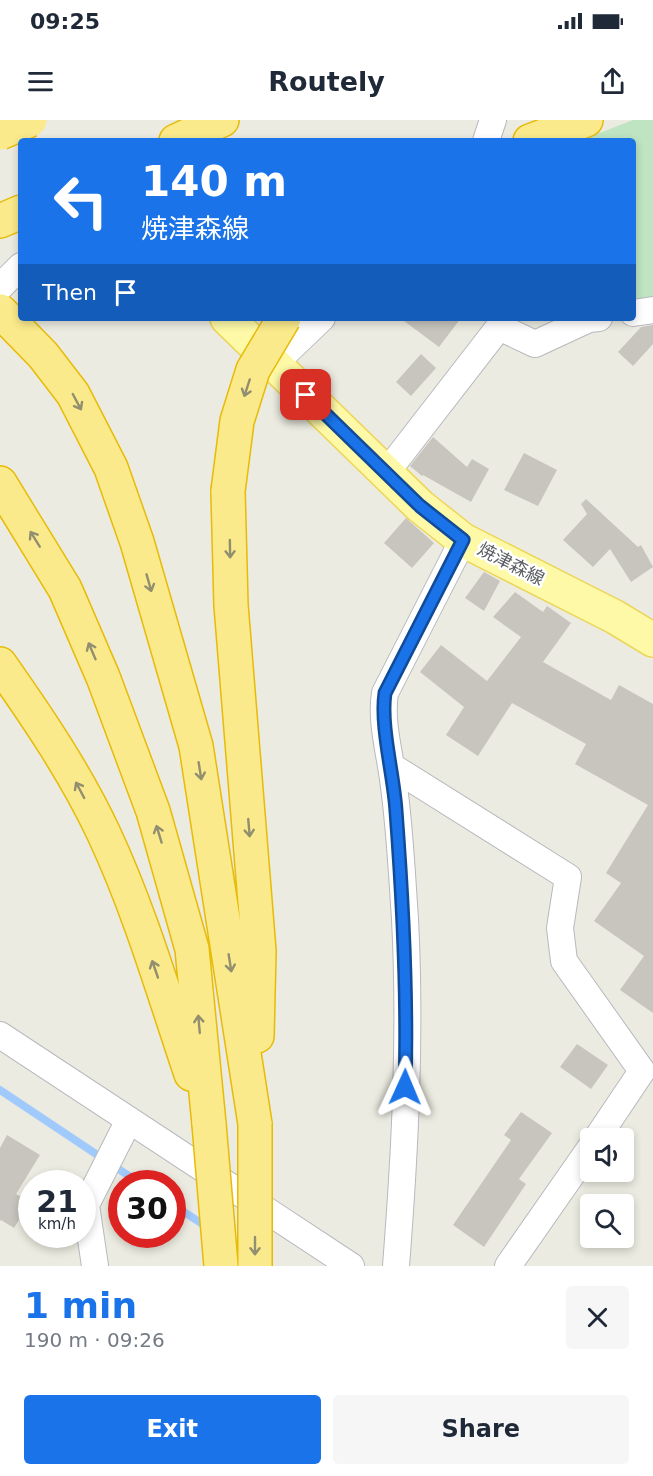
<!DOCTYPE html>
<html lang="en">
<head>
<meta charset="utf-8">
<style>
	body { margin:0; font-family:"DejaVu Sans","Noto Sans JP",sans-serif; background:#f6f6f7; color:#1f2937; height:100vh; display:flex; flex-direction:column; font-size:22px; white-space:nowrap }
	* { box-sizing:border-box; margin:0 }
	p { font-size:20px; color:#747a83 }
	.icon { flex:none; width:33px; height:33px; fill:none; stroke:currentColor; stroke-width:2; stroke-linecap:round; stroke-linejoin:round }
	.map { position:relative; height:1146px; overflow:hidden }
	.drawer { display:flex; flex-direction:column; background:#fff; flex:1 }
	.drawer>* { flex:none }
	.guide { position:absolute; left:18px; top:18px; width:618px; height:183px; border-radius:6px; box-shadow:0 3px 9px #0003; background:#1a73e8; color:#fff; overflow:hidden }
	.buttons { position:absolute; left:580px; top:1008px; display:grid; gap:12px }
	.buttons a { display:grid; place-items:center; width:54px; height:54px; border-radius:6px; background:#fff; box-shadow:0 3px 9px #0003; font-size:30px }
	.speed { position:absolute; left:18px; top:1050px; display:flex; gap:12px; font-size:30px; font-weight:700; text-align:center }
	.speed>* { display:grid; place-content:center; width:78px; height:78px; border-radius:50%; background:#fff; box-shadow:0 3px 9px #0003; line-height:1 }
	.speed small { font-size:15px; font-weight:400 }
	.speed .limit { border:9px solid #d22; background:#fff; color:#111 }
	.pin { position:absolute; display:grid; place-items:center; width:51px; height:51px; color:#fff; margin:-26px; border-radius:12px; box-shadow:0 3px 9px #0006 }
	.me { position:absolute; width:66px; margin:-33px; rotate:1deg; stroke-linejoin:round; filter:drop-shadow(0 0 4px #0008) }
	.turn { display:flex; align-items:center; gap:21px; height:126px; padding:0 24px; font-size:27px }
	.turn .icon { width:78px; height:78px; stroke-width:2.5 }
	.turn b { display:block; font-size:42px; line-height:51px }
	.then { display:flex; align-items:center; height:57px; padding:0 24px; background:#0003; gap:12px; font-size:22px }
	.round { display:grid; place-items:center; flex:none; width:63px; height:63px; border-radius:6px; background:#f6f6f7 }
	.summary { display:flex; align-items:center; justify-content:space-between; height:102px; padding:0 24px }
	h1 { font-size:36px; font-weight:600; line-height:45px; color:#1a73e8 }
	.button { display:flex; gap:12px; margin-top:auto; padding:12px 24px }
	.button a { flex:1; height:69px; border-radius:6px; background:#1a73e8; color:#fff; font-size:24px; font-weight:600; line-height:69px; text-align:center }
	.button a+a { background:#f6f6f7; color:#1f2937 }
	.status { display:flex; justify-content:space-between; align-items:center; height:42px; padding:0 30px; background:#fff; direction:ltr }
	.status svg { height:16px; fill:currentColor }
	header { display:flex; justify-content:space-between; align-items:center; height:78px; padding:0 24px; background:#fff; font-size:27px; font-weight:600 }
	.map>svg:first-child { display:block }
</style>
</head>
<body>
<div class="status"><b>09:25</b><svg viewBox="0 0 49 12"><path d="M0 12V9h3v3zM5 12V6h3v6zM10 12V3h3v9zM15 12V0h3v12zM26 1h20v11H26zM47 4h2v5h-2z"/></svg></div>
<header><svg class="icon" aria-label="menu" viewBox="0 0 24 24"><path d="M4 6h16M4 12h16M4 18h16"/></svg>Routely<svg class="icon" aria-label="share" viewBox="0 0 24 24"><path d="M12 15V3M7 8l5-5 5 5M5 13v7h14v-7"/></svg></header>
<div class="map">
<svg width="653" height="1146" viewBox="0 0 653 1146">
	<rect width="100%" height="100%" fill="#ecebe1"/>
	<path fill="#bee4c2" d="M633,0H653V190L633,192V21H579Z"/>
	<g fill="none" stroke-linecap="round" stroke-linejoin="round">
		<path stroke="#a1cafc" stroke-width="8" d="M0,970L141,1064
			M172,1084L210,1109"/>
	</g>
	<path fill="#c8c5bf" d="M400,198H461L439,227Z
		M653,205V224L633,246L618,232L641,207Z
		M421,234L436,248L411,276L396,262Z
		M433,317L467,347L472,339L489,349L471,382L423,355L422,356L410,346Z
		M524,333L557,350L538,386L504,370Z
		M586,379L638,427L641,425L653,447L631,462L610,429L593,447L563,420L587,394L581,384Z
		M406,398L434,423L412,448L384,423Z
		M484,452L500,461L484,491L465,478Z
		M515,472L543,492L547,486L571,503L543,542L611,580L619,565L653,584V893L620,870L644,836L594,801L621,763L606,753L648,685L575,644L586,624L512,583L478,636L446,615L464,587L420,552L441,525L487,561L521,517L493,497Z
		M577,924L608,945L591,969L560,947Z
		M521,992L552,1013L519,1059L526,1064L484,1127L453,1105L511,1020L504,1015Z
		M7,1015L40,1035L16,1074L30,1082L14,1108L1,1100L0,1101V1028Z"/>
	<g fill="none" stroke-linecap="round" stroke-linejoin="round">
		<g stroke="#b7b9be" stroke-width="28">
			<path id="minor" d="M486,21L493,0
				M0,167L21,146
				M633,193L653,190
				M275,243L322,198
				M386,353L499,207L535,224L589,199L599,198
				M391,646L568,757L560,808L564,841L642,951L597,1018
				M0,915L351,1146
				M95,1146L86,1085L129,1000
				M396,1146C405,1031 411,915 405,799C402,756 400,711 394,667C391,637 380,603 385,573L463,420
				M508,1146L591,1027"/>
		</g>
		<g stroke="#edd55a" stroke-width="36">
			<path id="primary" d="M227,198L420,386L463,420L615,497L653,520"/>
		</g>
		<g stroke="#e7bb07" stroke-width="36">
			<path id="motorway" d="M176,21L222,0
				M530,21L586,0
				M0,101L21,92
				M0,191L43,235L73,274L111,348L137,422L196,626L255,1004
				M0,363L65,469L103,557L153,691L192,829L209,1004
				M228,371L231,485L259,831L257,916
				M0,544C38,598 76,654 104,714C140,791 164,874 191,954"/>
		</g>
		<use href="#minor" stroke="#fff" stroke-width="26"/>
		<use href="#primary" stroke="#fdf9a6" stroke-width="33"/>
		<use href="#motorway" stroke="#faea8b" stroke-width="33"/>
		<g stroke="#e7bb07" stroke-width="36" stroke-linecap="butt">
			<path id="motorway-bridge" d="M0,13L30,0
				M228,371L237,301L253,250L284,198
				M209,1004L221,1146
				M255,1146V1004"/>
		</g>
		<use href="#motorway-bridge" stroke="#faea8b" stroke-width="33"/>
	</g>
	<defs><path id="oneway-shaft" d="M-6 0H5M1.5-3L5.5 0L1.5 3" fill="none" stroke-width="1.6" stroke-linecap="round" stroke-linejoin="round" transform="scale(1.5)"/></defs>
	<g stroke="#928e70">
		<use href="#oneway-shaft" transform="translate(247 268) rotate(108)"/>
		<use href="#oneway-shaft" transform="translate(77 282) rotate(62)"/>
		<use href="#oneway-shaft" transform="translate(35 419) rotate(-122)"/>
		<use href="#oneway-shaft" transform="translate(230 429) rotate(89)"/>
		<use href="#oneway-shaft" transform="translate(149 463) rotate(74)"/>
		<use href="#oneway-shaft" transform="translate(92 531) rotate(-113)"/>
		<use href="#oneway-shaft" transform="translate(200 651) rotate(81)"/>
		<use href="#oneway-shaft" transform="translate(80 670) rotate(-118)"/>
		<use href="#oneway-shaft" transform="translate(249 708) rotate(85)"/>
		<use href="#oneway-shaft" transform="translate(159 714) rotate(-107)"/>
		<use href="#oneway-shaft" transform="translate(230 843) rotate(81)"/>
		<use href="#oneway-shaft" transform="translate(155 849) rotate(-109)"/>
		<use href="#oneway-shaft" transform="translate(199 904) rotate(-95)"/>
		<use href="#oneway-shaft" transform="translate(255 1126) rotate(90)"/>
	</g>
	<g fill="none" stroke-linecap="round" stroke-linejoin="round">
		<g stroke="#114b97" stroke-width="15">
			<path id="route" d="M306,275L420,386L463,420L385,573C380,606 394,656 396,691C403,783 408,874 405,967"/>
		</g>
		<use href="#route" stroke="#1a73e8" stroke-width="10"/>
	</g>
	<g text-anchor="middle" stroke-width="5" stroke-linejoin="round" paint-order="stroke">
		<g font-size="18" fill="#5a5d62" stroke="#fff">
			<text transform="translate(511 444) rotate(27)" y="6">焼津森線</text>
		</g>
	</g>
</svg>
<div class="buttons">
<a><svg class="icon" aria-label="sound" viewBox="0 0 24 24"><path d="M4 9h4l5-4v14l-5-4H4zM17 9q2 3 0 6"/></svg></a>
<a><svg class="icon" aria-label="search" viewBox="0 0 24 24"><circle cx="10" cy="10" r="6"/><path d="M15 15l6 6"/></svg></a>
</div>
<div class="speed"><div>21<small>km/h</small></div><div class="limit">30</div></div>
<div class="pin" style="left:306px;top:275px;background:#d93025"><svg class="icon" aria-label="arrive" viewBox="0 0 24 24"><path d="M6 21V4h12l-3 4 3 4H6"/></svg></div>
<svg class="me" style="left:405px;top:967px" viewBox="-20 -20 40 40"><path d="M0-17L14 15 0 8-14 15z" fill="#1a73e8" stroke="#fff" stroke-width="4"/></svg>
<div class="guide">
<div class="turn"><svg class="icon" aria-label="left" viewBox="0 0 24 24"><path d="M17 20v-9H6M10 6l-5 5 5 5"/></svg><div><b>140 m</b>焼津森線</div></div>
<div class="then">Then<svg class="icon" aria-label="arrive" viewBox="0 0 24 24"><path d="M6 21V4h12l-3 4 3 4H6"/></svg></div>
</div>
</div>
<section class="drawer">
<div class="summary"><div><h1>1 min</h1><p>190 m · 09:26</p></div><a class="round"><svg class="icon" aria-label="close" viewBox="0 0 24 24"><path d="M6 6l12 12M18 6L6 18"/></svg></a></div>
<div class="button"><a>Exit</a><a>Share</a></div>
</section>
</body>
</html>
